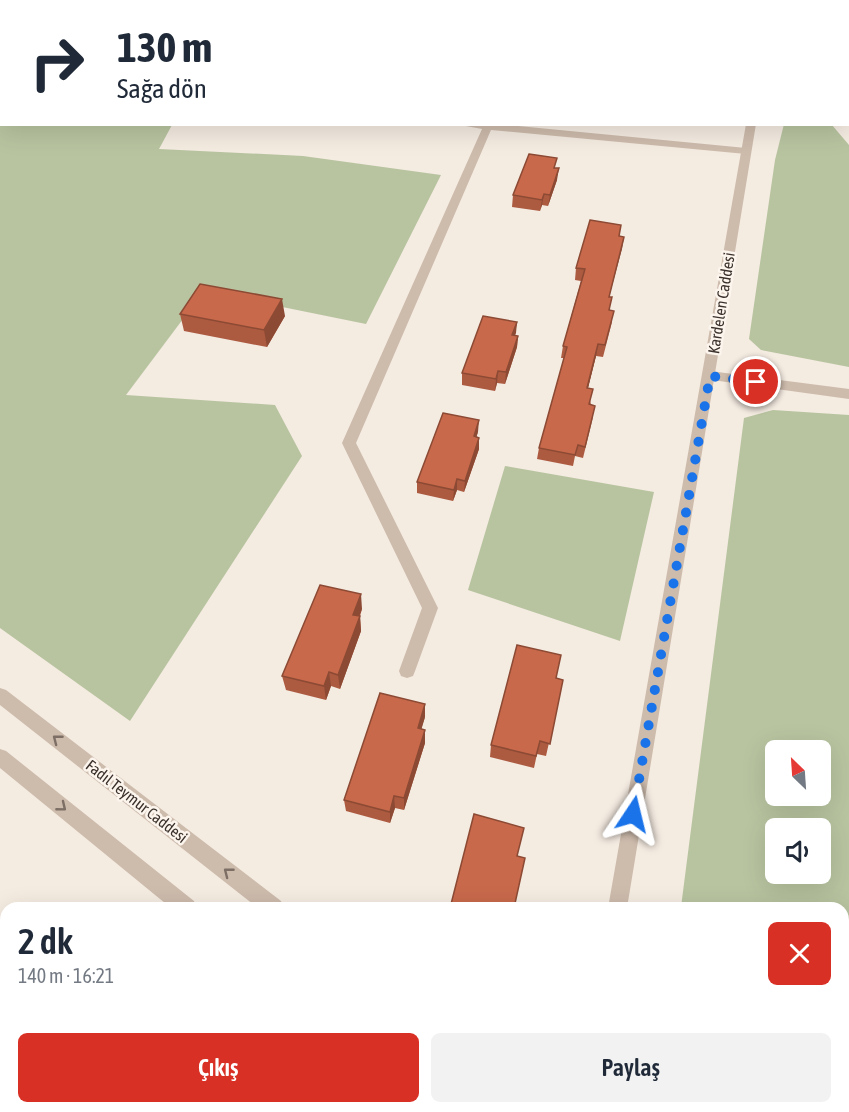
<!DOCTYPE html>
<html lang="tr">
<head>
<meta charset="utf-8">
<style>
	body { margin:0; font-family:"Asap Condensed",sans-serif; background:#f2f2f3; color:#1f2937; height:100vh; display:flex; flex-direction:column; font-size:22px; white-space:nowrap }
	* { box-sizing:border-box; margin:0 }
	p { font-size:20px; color:#747a83 }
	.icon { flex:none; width:33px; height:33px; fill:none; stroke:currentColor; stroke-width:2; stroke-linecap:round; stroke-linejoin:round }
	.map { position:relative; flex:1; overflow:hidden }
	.drawer { position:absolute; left:0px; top:902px; width:849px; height:212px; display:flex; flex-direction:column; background:#fff; border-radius:18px 18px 0 0; box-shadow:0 6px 24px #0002 }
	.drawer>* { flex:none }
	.guide { position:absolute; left:0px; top:0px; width:849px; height:126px; box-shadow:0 6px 24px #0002; background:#fff; color:#1f2937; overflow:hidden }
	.needle { width:39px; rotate:335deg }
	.controls { position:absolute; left:765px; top:740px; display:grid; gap:12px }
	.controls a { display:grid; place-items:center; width:66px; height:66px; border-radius:9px; background:#fff; box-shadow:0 6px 24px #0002; font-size:30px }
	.pin { position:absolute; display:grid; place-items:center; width:51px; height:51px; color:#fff; margin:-26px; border:3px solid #fff; border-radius:50%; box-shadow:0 2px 6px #0007 }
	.me { position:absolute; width:66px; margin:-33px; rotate:10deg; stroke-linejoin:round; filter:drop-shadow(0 0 4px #0008) }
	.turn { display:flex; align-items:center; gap:21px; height:126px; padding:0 18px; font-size:27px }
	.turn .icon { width:78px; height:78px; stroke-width:2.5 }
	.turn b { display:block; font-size:42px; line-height:51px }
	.round { display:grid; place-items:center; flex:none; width:63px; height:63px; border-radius:9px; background:#f2f2f3 }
	.summary { display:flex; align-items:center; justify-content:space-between; height:102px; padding:0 18px }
	h1 { font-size:36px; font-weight:600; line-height:45px }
	.action { display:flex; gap:12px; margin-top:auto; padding:12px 18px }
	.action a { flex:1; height:69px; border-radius:9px; background:#d93025; color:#fff; font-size:24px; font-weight:600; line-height:69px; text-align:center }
	.action a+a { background:#f2f2f3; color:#1f2937 }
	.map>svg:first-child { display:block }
</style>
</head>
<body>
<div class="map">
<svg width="849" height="1112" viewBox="0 0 849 1112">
	<rect width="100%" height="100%" fill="#f4ebe1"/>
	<path fill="#b8c4a0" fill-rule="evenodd" d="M0,110L2,124L172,125L159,149L303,156L441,175L366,324L204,291L126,395L275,405L302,456L130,721L0,628Z
		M784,124L832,125L849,145V367L761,350L749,339L775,160Z
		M773,410L849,415V1112H691L688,1107H843V908L681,907L744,418ZM776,750H820V795H776ZM776,828H820V873H776Z
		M505,466L654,492L620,641L468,590Z"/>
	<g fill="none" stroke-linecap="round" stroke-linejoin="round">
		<path fill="#cdbbac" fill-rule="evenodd" d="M335,0H351V1L336,2Z
			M0,1086L6,1088V1107H12L6,1110L0,1108Z
			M19,1107H54L56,1112H21Z"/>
		<path fill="#cdbbac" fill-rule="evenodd" d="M534,0H542V2H534Z
			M0,89H2V95H0Z
			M455,124H498L746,148L751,151L746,154L491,130L356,443L438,608L415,671L413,676L407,678L401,676L399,671L422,608L342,443L482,129Z
			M710,371L849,389V399L705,379L704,376L705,373Z"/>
		<path fill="#cdbbac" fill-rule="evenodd" d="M80,0H90L79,2Z
			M110,0H119L109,2Z
			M766,0H774L765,2Z
			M2,51V57L0,58V52Z
			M2,77V84H0V78Z
			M746,124H756L627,908H608Z
			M0,688L6,690L281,901L283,908H258L0,705Z
			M0,749L6,751L194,901L196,908H171L0,768Z
			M423,1107H449L451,1112H425Z
			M580,1107H608L610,1112H582Z"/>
	</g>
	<path fill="#ac5a40" d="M361,0H489V2H362Z
		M556,168L557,180L548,206L542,205L540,211L512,207L513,195Z
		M621,225L619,236L624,237L609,297V310L612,322L603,357L596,356L588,388L593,417L583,458L575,456L573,466L537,459L539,448L564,358H561L563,346L581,281L575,280L576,268Z
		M180,314L285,316L267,347L184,331Z
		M517,322L515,335L518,336L517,347L505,384L497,383L495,391L462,385V373Z
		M478,432L476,437L479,438V449L464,492L457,490L453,501L417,493V482Z
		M362,609L360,616L361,631L340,689L331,686L326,700L286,690L282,676Z
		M556,678L563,680L546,756L537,754L534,768L490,757L491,745Z
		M425,717L421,729L425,743L404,810L395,808L390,823L346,811L344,800Z"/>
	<path fill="#8c4a34" d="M7,0H42L40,2H5Z
		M480,0H489V2H479Z
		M2,4V27L0,28V5Z
		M559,168L557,180L548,206L550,195Z
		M544,194L542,205L540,211L542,200Z
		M624,237L622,249L606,308L609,297Z
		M282,299L285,316L267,347L264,330Z
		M517,322L516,333L511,346L512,335Z
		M518,336L517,347L505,384L506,372Z
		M598,344L596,356L585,400L587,388Z
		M498,371L497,383L495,391L496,379Z
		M479,420L478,432L473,448L474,436Z
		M479,438V449L464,492L465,481Z
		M457,479V490L453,501L454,490Z
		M361,594L362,609L354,629L353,615Z
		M360,616L361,631L340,689L338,675Z
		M329,672L331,686L326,700L324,686Z
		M425,704V717L418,741V728Z
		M425,730V743L404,810V798Z
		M394,796L395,808L390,823V812Z"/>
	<path fill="#c8694b" stroke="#8c4a34" stroke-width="1.5" d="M0,0H7L5,2H2V4L0,5Z
		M406,0H480L479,2H418Z
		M547,0H630L642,2H547Z
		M529,154L557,158L554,168H559L550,195L544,194L542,200L513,195Z
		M590,220L621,225L619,236L624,237L609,297H612L609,310L614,311L605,345L598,344L587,388L593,389L589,404L595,406L585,447L578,445L575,455L539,448L567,347L563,346L585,269L576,268Z
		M200,284L282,299L264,330L180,314Z
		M483,316L517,322L512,335L518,336L506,372L498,371L496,379L462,373Z
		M443,413L479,420L474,436L479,438L465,481L457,479L454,490L417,482Z
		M320,585L361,594L353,615L360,616L338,675L329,672L324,686L282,676Z
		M517,645L561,655L556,678L563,680L550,744L540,741L536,756L491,745Z
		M380,693L425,704L418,728L425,730L404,798L394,796L390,812L344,800Z
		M474,814L524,828L517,856L525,858L514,908H450Z
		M6,926V1010L0,1004V932Z"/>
	<defs><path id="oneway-chevron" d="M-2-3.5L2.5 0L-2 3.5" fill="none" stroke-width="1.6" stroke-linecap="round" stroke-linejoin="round" transform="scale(1.5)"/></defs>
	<g stroke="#7d6f65">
		<use href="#oneway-chevron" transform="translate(57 739) rotate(-142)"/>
		<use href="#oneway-chevron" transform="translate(62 807) rotate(39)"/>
		<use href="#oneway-chevron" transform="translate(228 872) rotate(-142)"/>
	</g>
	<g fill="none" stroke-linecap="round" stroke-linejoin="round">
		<path stroke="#1a73e8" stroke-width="10" stroke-dasharray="0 18" d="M633,814L710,376L756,382"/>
	</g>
	<g text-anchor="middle" stroke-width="5" stroke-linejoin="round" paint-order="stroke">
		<g font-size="16" fill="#3b302b" stroke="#fbf5ee">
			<text transform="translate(721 303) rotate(-81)" y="6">Kardelen Caddesi</text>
			<text transform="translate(137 801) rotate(38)" y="6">Fadıl Teymur Caddesi</text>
		</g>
	</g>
</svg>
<div class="controls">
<a><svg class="needle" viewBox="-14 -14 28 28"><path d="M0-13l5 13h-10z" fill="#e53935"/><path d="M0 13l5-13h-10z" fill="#747a83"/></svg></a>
<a><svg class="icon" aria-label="sound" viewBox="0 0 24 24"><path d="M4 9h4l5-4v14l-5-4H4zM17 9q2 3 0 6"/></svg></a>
</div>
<div class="pin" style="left:756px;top:382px;background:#d93025"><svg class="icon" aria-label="arrive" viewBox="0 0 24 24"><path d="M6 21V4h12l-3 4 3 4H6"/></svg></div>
<svg class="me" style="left:633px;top:814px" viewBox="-20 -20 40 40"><path d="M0-17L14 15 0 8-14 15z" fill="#1a73e8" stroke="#fff" stroke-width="4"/></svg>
<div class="guide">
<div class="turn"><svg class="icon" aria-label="right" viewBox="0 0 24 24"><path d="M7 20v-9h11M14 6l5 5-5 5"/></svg><div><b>130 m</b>Sağa dön</div></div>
</div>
<section class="drawer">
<div class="summary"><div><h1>2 dk</h1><p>140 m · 16:21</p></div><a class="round" style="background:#d93025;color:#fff"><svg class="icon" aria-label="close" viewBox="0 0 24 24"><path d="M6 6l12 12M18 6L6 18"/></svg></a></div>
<div class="action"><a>Çıkış</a><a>Paylaş</a></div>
</section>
</div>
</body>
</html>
